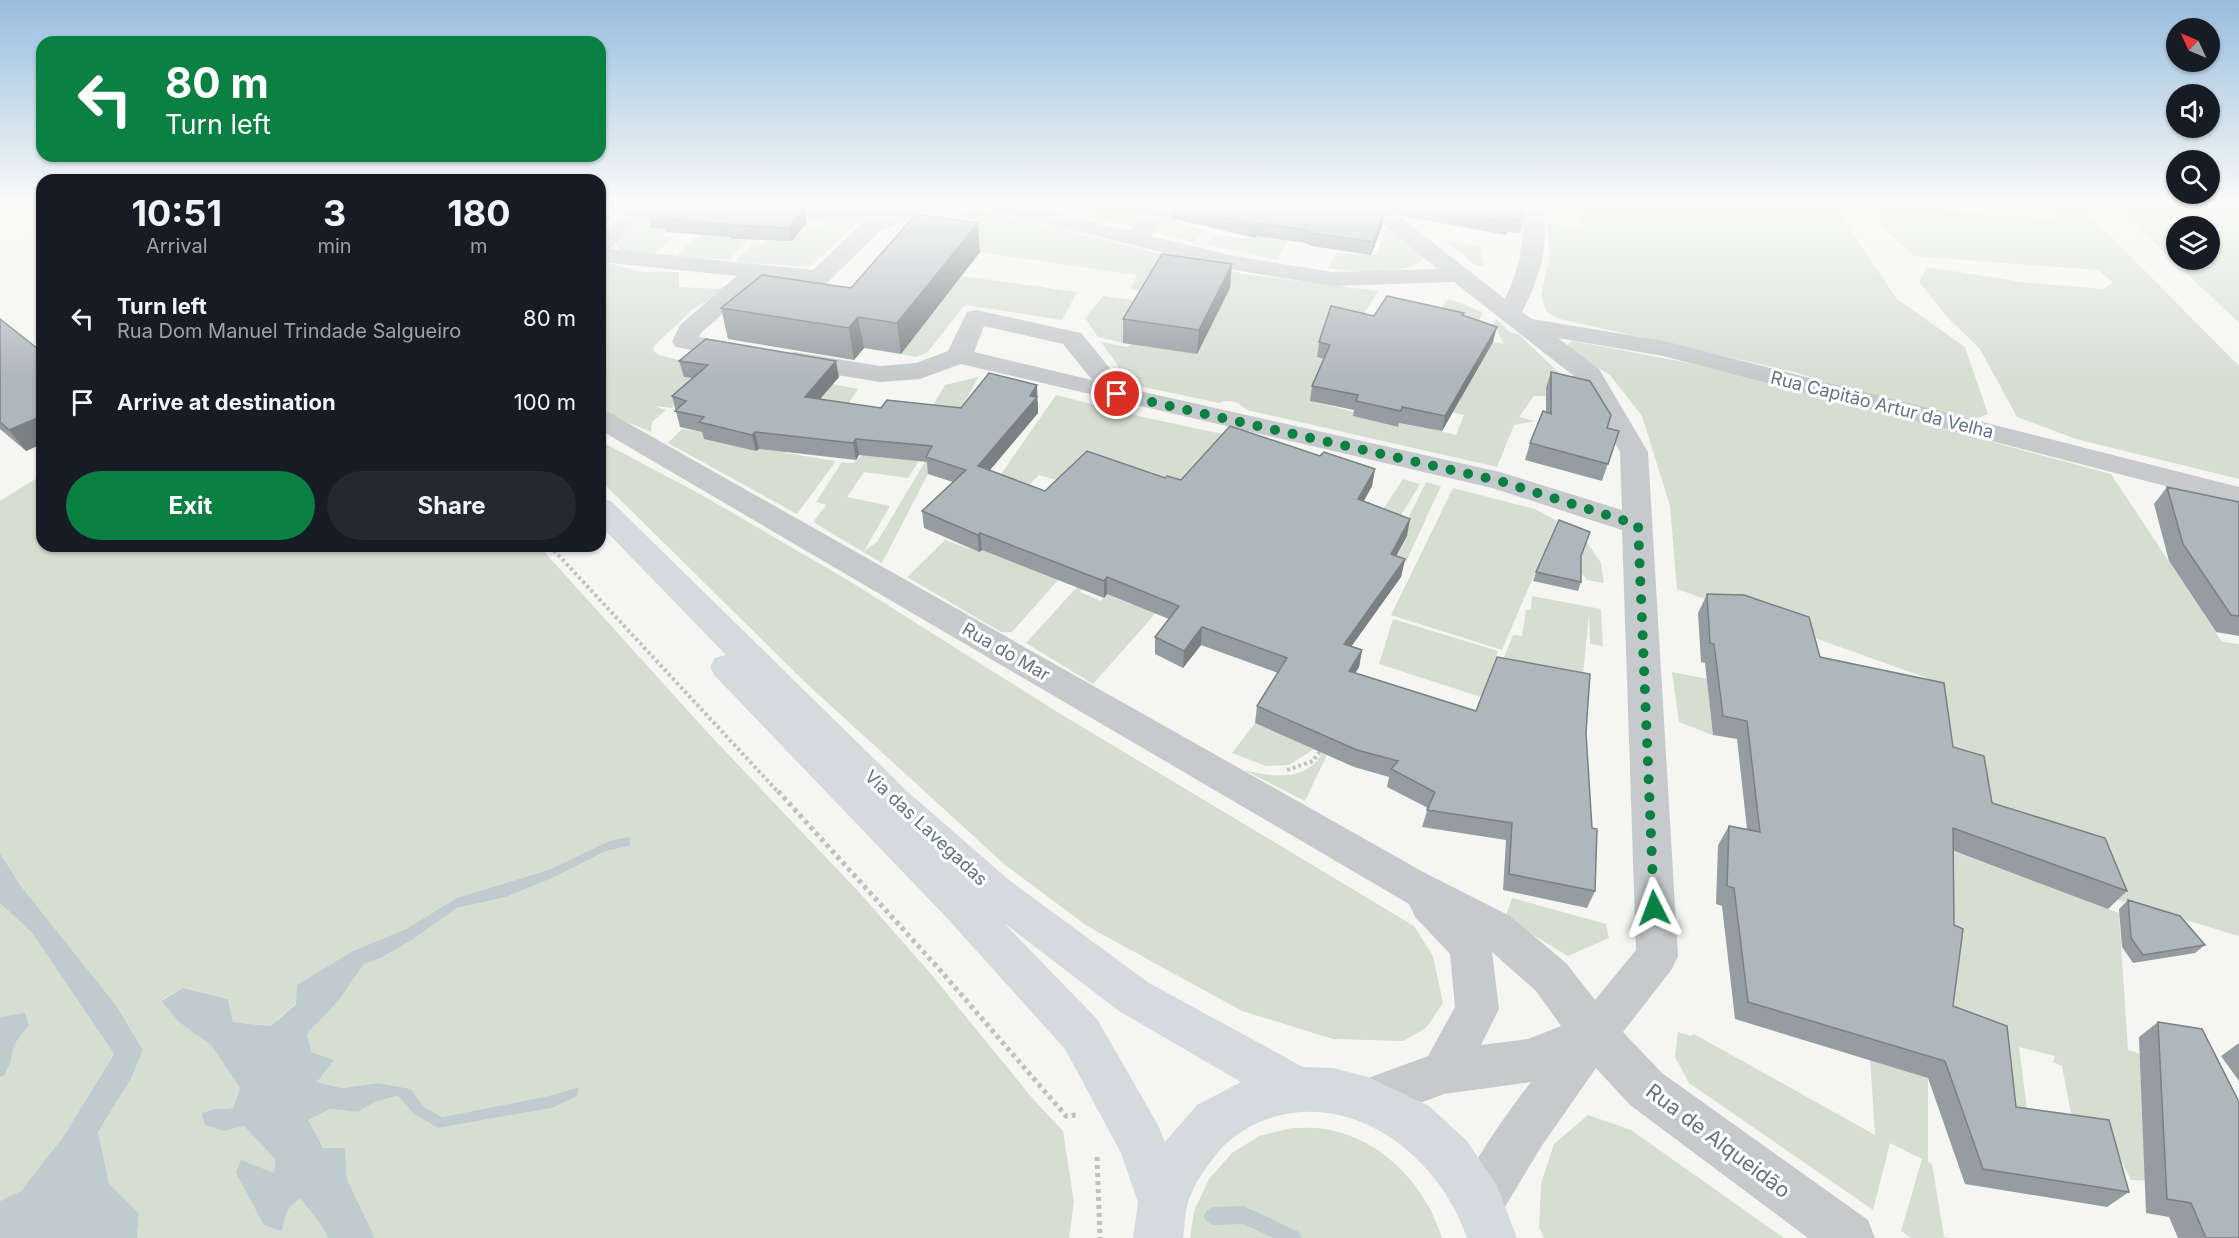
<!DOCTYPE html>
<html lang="en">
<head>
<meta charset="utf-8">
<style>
	body { margin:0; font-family:Inter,sans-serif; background:#242831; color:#f1f3f6; height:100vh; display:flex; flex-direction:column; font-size:22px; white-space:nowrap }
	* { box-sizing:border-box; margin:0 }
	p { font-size:20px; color:#9ea1a6 }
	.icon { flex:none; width:33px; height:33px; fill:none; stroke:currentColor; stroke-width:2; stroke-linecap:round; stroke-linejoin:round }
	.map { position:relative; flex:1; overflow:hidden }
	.drawer { position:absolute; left:36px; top:174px; width:570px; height:378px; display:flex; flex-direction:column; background:#171b24; border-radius:18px; box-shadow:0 2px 4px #0004 }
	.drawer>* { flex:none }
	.banner { position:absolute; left:36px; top:36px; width:570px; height:126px; border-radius:18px; box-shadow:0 2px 4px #0004; background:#0b8043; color:#fff; overflow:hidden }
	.needle { width:39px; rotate:314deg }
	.buttons { position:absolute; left:2166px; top:18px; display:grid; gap:12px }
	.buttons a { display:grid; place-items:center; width:54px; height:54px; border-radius:50%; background:#171b24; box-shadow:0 2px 4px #0004; font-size:30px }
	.pin { position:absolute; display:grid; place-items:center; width:51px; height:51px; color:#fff; margin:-26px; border:3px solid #fff; border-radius:50%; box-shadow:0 2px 6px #0007 }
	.me { position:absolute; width:66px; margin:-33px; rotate:357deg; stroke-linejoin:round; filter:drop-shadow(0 0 4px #0008) }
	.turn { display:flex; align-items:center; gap:21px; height:126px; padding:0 30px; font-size:27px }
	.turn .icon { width:78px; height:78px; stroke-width:2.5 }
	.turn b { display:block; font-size:42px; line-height:51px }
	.eta { display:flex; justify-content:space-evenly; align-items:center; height:102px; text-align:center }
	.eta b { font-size:36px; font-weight:700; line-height:42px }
	.action { display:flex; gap:12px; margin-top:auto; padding:12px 30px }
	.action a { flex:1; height:69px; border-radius:36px; background:#0b8043; color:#fff; font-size:24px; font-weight:700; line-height:69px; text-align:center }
	.action a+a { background:#242831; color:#f1f3f6 }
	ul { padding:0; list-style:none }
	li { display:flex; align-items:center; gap:18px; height:84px; padding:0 30px }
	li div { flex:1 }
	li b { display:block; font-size:22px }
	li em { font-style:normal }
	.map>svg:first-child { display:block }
</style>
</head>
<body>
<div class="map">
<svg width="2239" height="1238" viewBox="0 0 2239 1238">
	<rect width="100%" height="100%" fill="#f5f6f1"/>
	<path fill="#d6ded2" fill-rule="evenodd" d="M600,206H626L600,232Z
		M654,206H670L652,228L669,230L663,236L673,237L655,254C640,253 621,257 614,241L618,236Z
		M1103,206L1135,213L1147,206H1156L1135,226L1092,216Z
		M1578,206H1841L1847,225L1897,299L1965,347L1988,414L1968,422L1897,404L1794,372L1560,319L1547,312L1541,296L1549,260L1547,222L1579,227Z
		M1872,206H1916L1925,209L2056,219L2045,206H2081L2239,366V479L2076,439L2017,417L1980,349L1949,319L1919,282L1927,267L2028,283L2104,289L2113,282L2098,270L1914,256L1882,227Z
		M2115,206H2239V323ZM2176,226H2210V260H2176Z
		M968,211L991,212L1244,274L1378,291L1356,327L1329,321L1317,357L1347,365L1310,401L1354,412V416L1397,427L1399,423L1424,428L1425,427L1456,435L1464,415L1434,408L1493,342L1504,344L1497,330L1492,326L1496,319L1511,333L1518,334L1585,397L1534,396L1519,417L1535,421L1514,425L1497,467L1247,410C1238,402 1230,398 1219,403L1134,385L1121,379L1117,364L1101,342L1127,347L1131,344L1152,292L1130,289L1137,275L951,248L935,227L947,216Z
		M1161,217L1182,222L1180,224L1204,230L1195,241H1189L1149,231Z
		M825,218L859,221L810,267L735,262L753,243L764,244L769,239L806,222L816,227Z
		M1293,228L1278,260L1206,244L1215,234L1247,239Z
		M1386,228C1401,235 1415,242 1422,258C1411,278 1348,271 1328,268L1336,253L1376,255Z
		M704,233L733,236L732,239L748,241L729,260L677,256L695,237L699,238Z
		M1448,242L1480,246L1484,265L1476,266Z
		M600,261L643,272H679V287L718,289L755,273L693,309L654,346L653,351L659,355L698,365L703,379L672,408L654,406L666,410L652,422L651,432L600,411Z
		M962,276L1077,292L1062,320L967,305L963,307L927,353L916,357L901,354Z
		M1103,296L1147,302L1123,343L1098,337L1085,318Z
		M1447,299L1462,303L1483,313L1474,332L1438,315Z
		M1573,341L1694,364L1792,388L2111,474L2222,642L2239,644V936L2109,897L2016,844L1935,735L1927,678L1677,589L1670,506L1642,416L1610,375L1576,355L1567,345Z
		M978,377L882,563L813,522L826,505L816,502L842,462L853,463L863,454L919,461L908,478L864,472L847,497L890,506L864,551L877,542L951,418L929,412L945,385Z
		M833,384L858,389L844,410L791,446L785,453L836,461L797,514L668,443L682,429L709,433L793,415Z
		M1056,395L1143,417L1236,437L1193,482L1070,484L1039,475L1023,491L997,480Z
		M600,441L700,494L851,582L1059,713L1414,926L1433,956L1443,1003L1426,1028L1403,1041L1333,1039L1242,1011L1087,926L1004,864L806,683L600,480Z
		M42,475V546H539L708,733L858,891L931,974L1033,1099L1063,1131L1074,1202L1069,1238H375L347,1179L345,1148H323L307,1120L330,1109L358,1112L375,1102L398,1096L414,1114L438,1128L552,1108L579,1087L548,1096L442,1117L424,1107L411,1089L379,1083L342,1088L316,1082L307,1034L340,999L364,964L381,958L412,940L457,908L503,898L550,879L606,851L630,846L609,841L551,869L456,898L408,928L353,951L271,1026L233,1022L228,999L183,988L161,1000L180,1023L211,1045L240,1088L233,1108L216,1109L224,1131L244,1126L275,1159L274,1173L242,1161L282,1231L287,1211L300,1198L323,1228L328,1238H137L139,1213L109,1183L98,1132L131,1079L143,1050L116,1005L21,886L0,853V501Z
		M1403,479L1420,484L1392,530L1374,523Z
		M1426,482L1441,486L1405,564L1394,560L1408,536L1401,533Z
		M1453,488L1535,509L1557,521L1502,650L1391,615Z
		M945,540L979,552L984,547L1075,561L1012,632H1001L907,577Z
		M1586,541L1601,563L1604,583L1587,580L1574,564Z
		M1087,576L1092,578L1080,592L1101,601L1107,594L1133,605H1163L1093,684L1026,643Z
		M1532,596L1601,609L1603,646L1590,644L1589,615L1583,674L1502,662L1513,635L1522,636L1526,610H1531Z
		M1393,619L1498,651L1481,697L1379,664Z
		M1672,672L1713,680L1709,700L1713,735L1679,722Z
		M1255,723L1314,749L1289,765L1266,766L1232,753Z
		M1322,753L1327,755L1305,801L1244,770C1271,777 1307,782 1322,753Z
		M1939,846L2119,913L2128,1050L2140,1054L2154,1181L2131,1180L2111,1140L2072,1119L2062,1066L2053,1062L2055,1056L2019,1047L2028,1117L1995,1103L1936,1024Z
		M1512,898L1606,924L1609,938L1568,956L1505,918Z
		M0,903L32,933L114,1054L63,1137L21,1192L0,1201V1077L4,1076L10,1064L14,1045L29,1025L0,1017Z
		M1678,1032L1691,1036L1694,1034L1875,1135L1870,1057L1928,1064V1162L1932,1164L1944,1237L1949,1238H1911L1901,1231L1922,1159L1890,1143L1873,1210L1689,1083L1675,1057Z
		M1588,1115L1631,1130L1784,1238H1544L1539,1227L1541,1184L1554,1144Z
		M1292,1128C1303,1128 1314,1127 1325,1129C1381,1138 1426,1185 1442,1238H1190L1194,1211L1209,1179L1232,1153L1259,1136Z"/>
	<path fill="#c0cbd0" d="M630,837V846L606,851L550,879L503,898L457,908L412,940L381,958L364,964L340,999L307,1034L311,1052L334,1060L317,1082L342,1088L379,1083L411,1089L424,1107L442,1117L548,1096L579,1087L577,1096L552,1108L438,1128L414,1114L398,1096L375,1102L358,1112L330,1109L308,1120L323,1148H345L347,1179L375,1238H328L323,1228L300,1198L287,1211L282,1231L264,1225L236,1173L241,1160L274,1173L275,1159L244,1126L224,1131L205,1125L202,1113L216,1109L233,1108L240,1088L211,1045L180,1023L161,1001L183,988L228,999L233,1022L271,1026L296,1004L297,985L353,951L408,928L456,898L551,869L609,841Z
		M0,853L21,886L116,1005L143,1050L131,1079L98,1132L109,1183L139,1213L137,1238H0V1201L21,1191L63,1137L114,1054L32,933L0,903Z
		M25,1013L29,1025L14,1045L10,1064L4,1076L0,1077V1017Z"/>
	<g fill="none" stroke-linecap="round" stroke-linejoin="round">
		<path fill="#c0cbd0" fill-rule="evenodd" d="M1244,1206L1299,1232L1302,1238H1273L1243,1224L1213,1225L1207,1222L1204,1216L1207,1210L1213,1207Z"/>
		<path stroke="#c0c1c3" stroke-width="4" stroke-dasharray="3 3" stroke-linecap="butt" d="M550,546L779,793
			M1287,770L1313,761L1320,751"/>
		<path stroke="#c0c1c3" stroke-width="5" stroke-dasharray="4 4" stroke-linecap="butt" d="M778,791L940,970L1066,1116L1076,1115
			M1097,1157L1100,1238"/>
		<path fill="#c7cacd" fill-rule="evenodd" d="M633,206H656L609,249L813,270L861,224L721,212L713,211L710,206H791L873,212L903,206H932L929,211L880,231L827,283L819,285L762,279L701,333L699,337L752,347L756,352L752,357L743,360L676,347L672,342L680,325L737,276L600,262V233Z
			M991,206H1026L1129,231L1157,206H1179L1150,236L1234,256L1332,272L1437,269L1362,206H1386L1505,299C1520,268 1525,240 1521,206H1542C1550,244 1540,278 1522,312L1532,319L1664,341L2239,487V505L1663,356L1558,338L1599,369L1648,452L1678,956L1672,969L1623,1032L1662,1073L1868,1220L1875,1238H1808L1630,1105L1596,1068L1541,1147L1497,1220L1480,1228L1463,1220L1455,1203C1473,1160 1503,1119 1531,1082L1444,1094L1368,1123L1352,1116L1345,1100L1352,1084L1428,1056L1455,1007L1450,954L1415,917L1409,904L600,430V411L610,413L1425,873L1510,916L1566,963L1595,1000L1636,950L1622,530L1492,488L961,364L920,379L880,382L794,368L785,365L781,360L785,355L794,352L880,366L916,363L948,351L967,312L976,310L1081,333L1126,388L1500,472L1622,510L1620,452L1579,380L1454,282L1332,286L1234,270L994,211ZM984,326L1063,344L1092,380L974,352ZM1492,952L1536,991L1561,1026L1528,1039L1481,1045L1499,1009Z"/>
		<path fill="#d5dadf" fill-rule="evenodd" d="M600,499L611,501L908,792L1009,880L1149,983L1303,1067L1333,1068L1368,1077L1429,1106L1467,1141L1497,1186L1517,1238H1467C1442,1163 1364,1096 1281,1115C1257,1121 1236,1132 1219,1151C1206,1167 1195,1182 1188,1202C1185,1213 1185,1226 1183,1238H1133L1138,1202L1121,1153L1065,1049L946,917L715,676L710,667L715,658L726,655L600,525ZM1004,923L1119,1011L1241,1082L1197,1105L1165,1142L1158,1125L1097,1019Z"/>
	</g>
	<path fill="#969da2" d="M816,206H848L846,208Z
		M1115,206H1155L1146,213Z
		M1171,206L1382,226L1371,255L1311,246L1306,243L1256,236L1255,238L1170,218Z
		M1388,206H1522L1523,220L1520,233L1507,232L1506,235L1403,216Z
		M648,215L807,222L792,241L731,239V237L666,232V229L651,228Z
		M980,252L901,354L864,348L854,360L728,339L721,308L851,288Z
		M1230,288L1197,354L1123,343V319Z
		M1464,313L1463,316L1493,342L1442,431L1399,423L1398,427L1353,416L1354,410L1310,401L1312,386L1324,359L1317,357L1319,342L1374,316Z
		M0,319L42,352V444L26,451L0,429Z
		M679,361L839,377L820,399L881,408H961L1038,402V413L990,470L1045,491L1165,478L1181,480L1320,456L1375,469L1372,486L1364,501L1407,536L1396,556L1405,559L1401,577L1351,646L1362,650L1359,667L1355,673L1476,711L1586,733L1595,891L1587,908L1503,890L1506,840L1422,827L1428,808L1387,787L1389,777L1354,767L1255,723L1257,706L1278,673L1201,645L1183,668L1155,654V637L1169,619L1107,594L1104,598L982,550L979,552L924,528L922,511L953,482L928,474L927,462L859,455L856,460L759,449L756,451L704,439L702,432L680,427L672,396L692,378L684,377Z
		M1551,372L1607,428L1619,431L1602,481L1525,460L1530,443L1546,412V388Z
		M2167,487L2239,502V636L2216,632L2169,561L2154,504Z
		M1581,556V582L1578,591L1533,581L1536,572Z
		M1707,594L1820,657L1953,747L1992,803L2127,891L2108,909L1954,851L1953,1006L2016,1107L2129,1192L2107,1207L1965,1184L1928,1078L1735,1019L1722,906L1716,904L1718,845L1729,826L1747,829L1737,739L1713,735L1705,663L1701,662L1698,613Z
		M2128,900L2205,945L2195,953L2133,963L2122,947L2119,909Z
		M2158,1022L2239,1238H2178L2169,1217L2146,1213L2139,1037Z
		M2239,1043V1081L2221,1056Z"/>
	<path fill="#7a8084" d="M1146,206H1155L1146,213Z
		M804,208L807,222L792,241L789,228Z
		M1384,213L1382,226L1371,255L1373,242Z
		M978,223L980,252L901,354L897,323Z
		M1257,223L1256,236L1255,238L1256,225Z
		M1232,264L1230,288L1197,354L1199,330Z
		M858,317L864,348L854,360L849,328Z
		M1497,327L1493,342L1442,431L1445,416Z
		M836,361L839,377L808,413L805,397Z
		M1037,385L1038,413L979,483L978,466L1030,396Z
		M42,416V444L26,451L9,430Z
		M755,432L759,449L756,451L752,435Z
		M856,439L859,455L856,460L853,443Z
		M1375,469L1372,486L1355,516L1358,499Z
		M1410,519L1407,536L1388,571L1391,554Z
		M980,533L982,550L979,552L978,535Z
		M1405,559L1401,577L1341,661L1344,644Z
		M1107,577V594L1104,598V581Z
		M1202,627L1201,645L1183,668L1184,651Z
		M1362,650L1359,667L1346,688L1349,671Z"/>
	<path fill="#aeb7bc" stroke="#7a8084" stroke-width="1.5" d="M657,206H770L804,208L789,228L728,225L729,224L663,219L665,216L648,215Z
		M1172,206H1376L1384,213L1373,242L1312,233L1307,230L1257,223L1256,225Z
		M1418,206H1522L1523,220L1508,218L1509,222Z
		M916,214L978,223L897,323L858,317L849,328L721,308L762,275L851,288Z
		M1162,254L1232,264L1199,330L1123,319Z
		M1387,296L1464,313L1462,315L1497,327L1445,416L1402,407L1401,411L1356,401L1358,395L1312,386L1330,345L1319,342L1331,306L1374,316Z
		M0,319L42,352V416L9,430L0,422Z
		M706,339L836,361L805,397L881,408L887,400L961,408L989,373L1037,385L1030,396L1037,397L978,466L1045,491L1087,451L1165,478L1167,476L1181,480L1230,426L1320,456L1324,452L1375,469L1358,499L1410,519L1391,554L1405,559L1344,644L1362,650L1349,671L1476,711L1497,657L1590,674L1586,733L1592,828L1597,829L1595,891L1509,874L1512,823L1427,810L1435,792L1391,769L1398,761L1357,750L1257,706L1287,658L1202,627L1184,651L1155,637L1179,606L1107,577L1104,581L980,533L978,535L922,511L966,470L926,457L932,446L856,439L853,443L755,432L752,435L699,422L704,417L675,411L686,401L672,396L708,365L679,361Z
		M1551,372L1590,381L1611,415L1607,428L1619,431L1608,464L1530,443L1543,411L1551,414Z
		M2167,487L2239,502V616L2231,615L2183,544Z
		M1559,520L1590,532L1581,556V582L1536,572Z
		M1707,594L1744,595L1809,617L1820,657L1944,683L1953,747L1984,756L1992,803L2105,838L2127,891L1953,828L1954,925L1963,929L1953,1006L2007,1026L2016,1107L2109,1120L2129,1192L1983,1169L1945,1061L1748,1002L1734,888L1727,886L1729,826L1760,832L1747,721L1723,716L1714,644L1710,643Z
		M2128,900L2180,916L2205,945L2143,955L2131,938Z
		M2158,1022L2202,1029L2239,1102V1238H2206L2191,1203L2167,1199Z"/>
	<linearGradient id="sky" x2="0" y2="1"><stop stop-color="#98bdde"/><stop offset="0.54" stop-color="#fafbf9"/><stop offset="1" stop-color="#fafbf9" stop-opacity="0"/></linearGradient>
	<rect width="2239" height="379" fill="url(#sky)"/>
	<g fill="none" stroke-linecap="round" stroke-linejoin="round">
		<path stroke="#0b8043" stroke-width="10" stroke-dasharray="0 18" d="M1117,394L1500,481L1638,525L1654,908"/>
	</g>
	<g text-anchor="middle" stroke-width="6" stroke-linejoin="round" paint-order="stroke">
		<g font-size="18" fill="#617485" stroke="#fff">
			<text transform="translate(1882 405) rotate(14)" y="6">Rua Capitão Artur da Velha</text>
			<text transform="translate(1006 652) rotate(30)" y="6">Rua do Mar</text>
			<text transform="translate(926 828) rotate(43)" y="6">Via das Lavegadas</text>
		</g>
		<g font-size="21" fill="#617485" stroke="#fff">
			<text transform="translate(1718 1141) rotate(37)" y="7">Rua de Alqueidão</text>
		</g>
	</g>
</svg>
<div class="buttons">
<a><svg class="needle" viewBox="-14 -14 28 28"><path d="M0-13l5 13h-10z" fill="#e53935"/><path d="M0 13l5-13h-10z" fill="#9ea1a6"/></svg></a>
<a><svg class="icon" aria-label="sound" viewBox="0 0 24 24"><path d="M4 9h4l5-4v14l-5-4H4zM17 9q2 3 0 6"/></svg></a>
<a><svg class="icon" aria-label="search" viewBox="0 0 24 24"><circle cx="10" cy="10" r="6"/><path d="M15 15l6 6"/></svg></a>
<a><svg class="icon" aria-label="layers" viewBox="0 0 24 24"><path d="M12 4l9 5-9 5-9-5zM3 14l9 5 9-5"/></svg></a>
</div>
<div class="pin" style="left:1117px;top:394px;background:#d93025"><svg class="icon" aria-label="arrive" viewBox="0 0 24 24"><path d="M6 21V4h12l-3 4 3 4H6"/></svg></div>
<svg class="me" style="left:1654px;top:908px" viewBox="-20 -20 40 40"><path d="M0-17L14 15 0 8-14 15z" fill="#0b8043" stroke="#fff" stroke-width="4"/></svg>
<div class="banner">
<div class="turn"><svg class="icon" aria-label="left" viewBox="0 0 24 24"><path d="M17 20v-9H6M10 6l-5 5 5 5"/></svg><div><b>80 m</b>Turn left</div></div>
</div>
<section class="drawer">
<div class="eta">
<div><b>10:51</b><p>Arrival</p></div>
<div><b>3</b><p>min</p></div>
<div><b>180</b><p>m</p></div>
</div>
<ul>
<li><svg class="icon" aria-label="left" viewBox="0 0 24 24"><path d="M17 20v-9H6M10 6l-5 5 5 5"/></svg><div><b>Turn left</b><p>Rua Dom Manuel Trindade Salgueiro</p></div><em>80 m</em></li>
<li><svg class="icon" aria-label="arrive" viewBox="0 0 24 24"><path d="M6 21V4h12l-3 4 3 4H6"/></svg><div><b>Arrive at destination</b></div><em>100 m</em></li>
</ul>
<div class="action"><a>Exit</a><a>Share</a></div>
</section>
</div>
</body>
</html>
